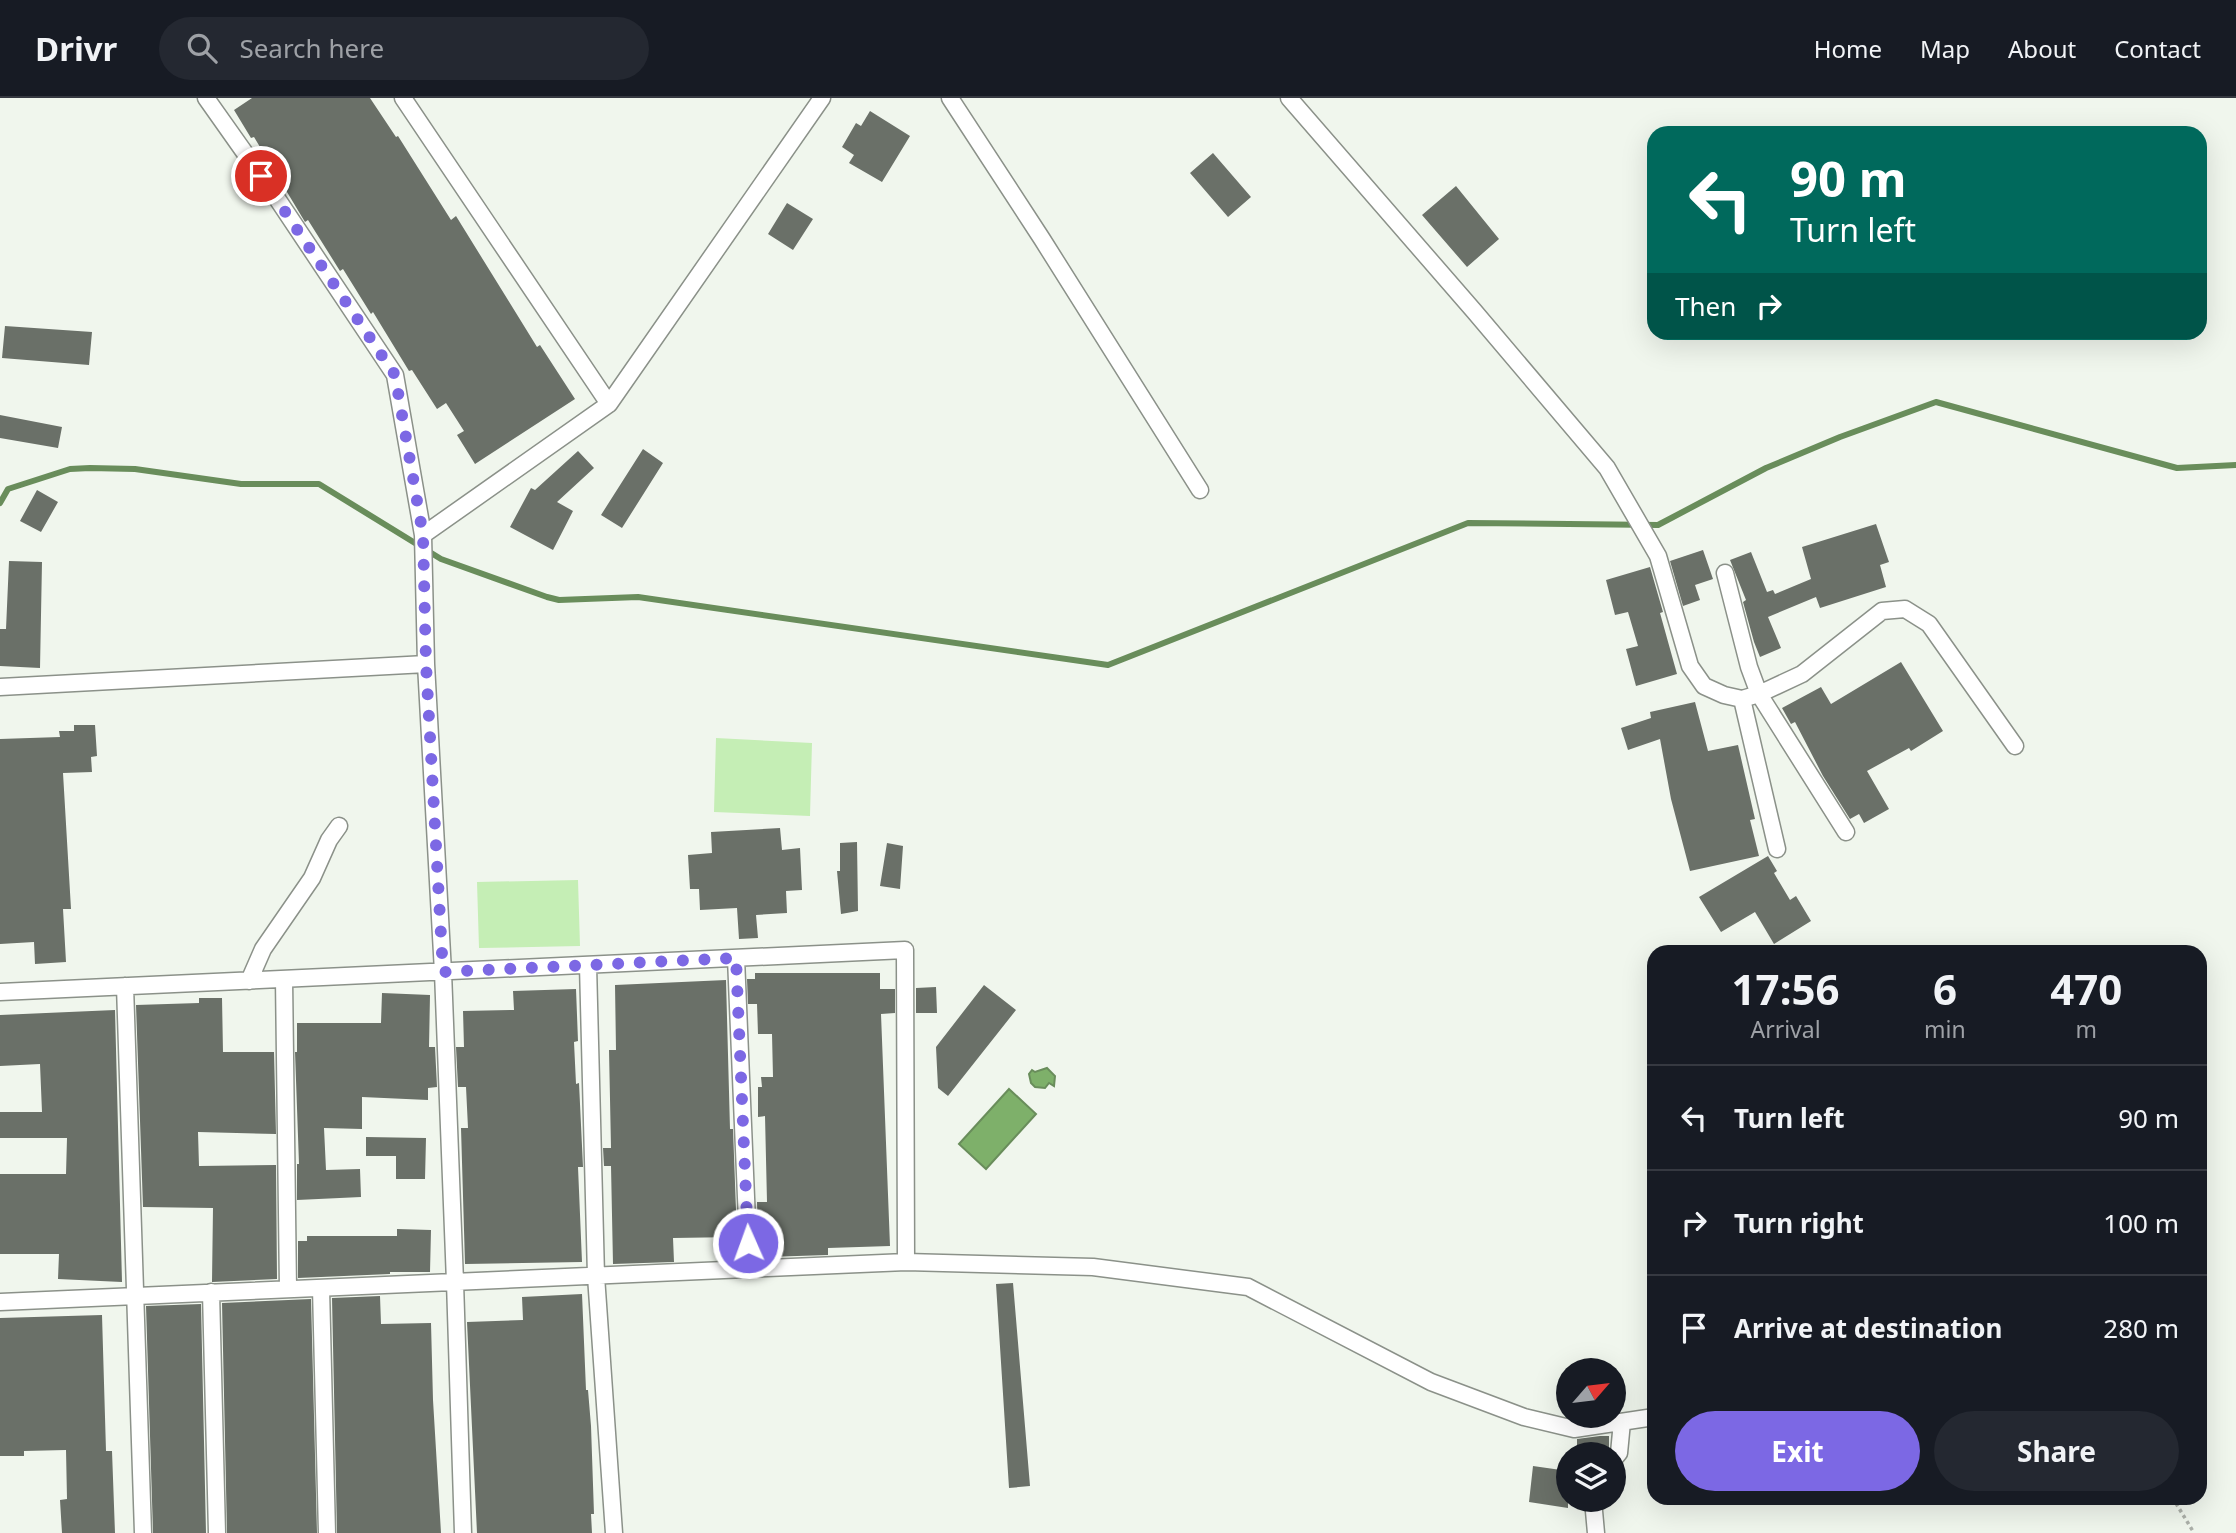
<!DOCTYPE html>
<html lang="en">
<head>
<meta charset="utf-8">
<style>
	body { margin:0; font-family:"Noto Sans",sans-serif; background:#242831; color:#f1f3f6; height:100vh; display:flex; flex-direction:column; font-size:26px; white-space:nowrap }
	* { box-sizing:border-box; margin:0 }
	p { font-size:23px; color:#9ea1a6 }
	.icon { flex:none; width:38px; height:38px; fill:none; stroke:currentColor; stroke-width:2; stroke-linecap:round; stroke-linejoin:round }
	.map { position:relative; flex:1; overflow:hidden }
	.panel { position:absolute; left:1647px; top:847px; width:560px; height:560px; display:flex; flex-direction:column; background:#171b24; border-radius:21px; box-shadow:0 7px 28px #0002 }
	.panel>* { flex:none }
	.guide { position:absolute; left:1647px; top:28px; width:560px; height:214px; border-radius:21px; box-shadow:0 7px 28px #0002; background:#00695c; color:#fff; overflow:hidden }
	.needle { width:46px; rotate:62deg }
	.fabs { position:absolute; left:1556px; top:1260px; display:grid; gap:14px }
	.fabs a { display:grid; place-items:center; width:70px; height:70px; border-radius:50%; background:#171b24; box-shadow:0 7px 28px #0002; font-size:35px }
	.pin { position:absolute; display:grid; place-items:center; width:60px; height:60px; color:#fff; margin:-30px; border:4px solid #fff; border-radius:50%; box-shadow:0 2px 7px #0007 }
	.me { position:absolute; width:77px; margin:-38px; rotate:358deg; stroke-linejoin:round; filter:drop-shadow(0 0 5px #0008) }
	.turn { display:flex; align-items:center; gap:24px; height:147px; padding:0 28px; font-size:32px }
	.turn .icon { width:91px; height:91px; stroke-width:2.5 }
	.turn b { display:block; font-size:49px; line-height:60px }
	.then { display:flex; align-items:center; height:66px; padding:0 28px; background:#0003; gap:14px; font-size:26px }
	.eta { display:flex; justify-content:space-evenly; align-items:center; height:119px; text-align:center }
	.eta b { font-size:42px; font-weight:700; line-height:49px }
	.button { display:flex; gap:14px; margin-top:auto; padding:14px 28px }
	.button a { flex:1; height:80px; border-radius:42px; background:#7c68e4; color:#fff; font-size:28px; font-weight:700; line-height:80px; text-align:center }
	.button a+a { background:#242831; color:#f1f3f6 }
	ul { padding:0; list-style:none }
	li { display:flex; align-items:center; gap:21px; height:105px; padding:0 28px; border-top:2px solid #363941 }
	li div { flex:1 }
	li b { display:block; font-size:26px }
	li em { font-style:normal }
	header { display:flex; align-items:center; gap:42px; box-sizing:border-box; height:98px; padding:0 35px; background:#171b24; border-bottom:2px solid #363941 }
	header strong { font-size:33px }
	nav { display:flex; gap:38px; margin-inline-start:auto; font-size:24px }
	.search { width:490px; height:63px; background:#242831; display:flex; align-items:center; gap:18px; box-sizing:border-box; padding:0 24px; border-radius:38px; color:#9ea1a6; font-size:26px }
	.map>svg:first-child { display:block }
</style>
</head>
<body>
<header>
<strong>Drivr</strong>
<div class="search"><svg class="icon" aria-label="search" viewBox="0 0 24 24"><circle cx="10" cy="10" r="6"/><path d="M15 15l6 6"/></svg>Search here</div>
<nav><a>Home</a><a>Map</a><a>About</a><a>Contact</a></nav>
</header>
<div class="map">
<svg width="2236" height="1435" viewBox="0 0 2236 1435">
	<rect width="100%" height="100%" fill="#f0f6ed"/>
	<path fill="#c5eeb5" d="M716,640L812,645L810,718L714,714Z
		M578,782L580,848L479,850L477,784Z"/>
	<path fill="#7eb06a" stroke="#698d5b" stroke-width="2" d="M1047,970L1055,978L1054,988L1049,985L1045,990L1035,989L1031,985L1029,976L1032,972L1035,974Z
		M1009,991L1036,1016L986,1071L959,1046Z"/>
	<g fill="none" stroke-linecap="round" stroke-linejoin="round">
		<path stroke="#698d5b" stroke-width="6" d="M0,405L8,391L70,371L90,370L135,371L241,386H319L441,461L547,499L559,502L638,499L1108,567L1468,425L1658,427L1766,370L1840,339L1936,304L2177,370L2236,367"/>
	</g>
	<path fill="#6a7068" d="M252,0H370L396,39L398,38L451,122L456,118L537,249L540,247L575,301L475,366L457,337L464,333L446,305L437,311L412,272L409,273L373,214L371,216L343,171L340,173L308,122L305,124L254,39L251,40L234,12Z
		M870,13L910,38L882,84L849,65L854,57L842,49L856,25L861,28Z
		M1213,55L1251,99L1228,119L1190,75Z
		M1456,88L1499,141L1467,169L1422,117Z
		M787,105L813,121L793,152L768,136Z
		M5,228L92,234L89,267L2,260Z
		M0,317L62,329L58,350L0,340Z
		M643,351L663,365L622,430L601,417Z
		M578,353L594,370L557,404L573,413L553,452L510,429L531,390L535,392Z
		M37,392L58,404L41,434L20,423Z
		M1876,426L1889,464L1880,467L1886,489L1820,510L1816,499L1768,519L1781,550L1760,559L1754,544L1743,504L1746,502L1730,462L1751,454L1767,494L1773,492L1775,496L1811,481L1802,449Z
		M1703,452L1713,481L1695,487L1700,502L1683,508L1670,463Z
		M9,463L42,464L40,570L0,568V531H6Z
		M1650,469L1663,514L1660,515L1677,576L1636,588L1626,551L1638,548L1628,514L1615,517L1606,482Z
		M1901,564L1943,633L1911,653L1909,650L1867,673L1889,711L1864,725L1859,716L1850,721L1823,678L1795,624L1791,626L1782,610L1821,589L1831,606Z
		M1695,604L1708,653L1738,647L1755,721L1750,722L1759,758L1690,773L1671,701L1660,641L1628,652L1621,630L1651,620L1650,614Z
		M74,627H95L97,658L91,659L92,674L63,675L71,811H63L66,864L35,866L34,844L0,846V641L60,639L59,633H74Z
		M780,730L782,752L800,750L802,792L786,793L787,815L756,817L758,840L739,841L737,810L700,812L699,791H690L688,757L712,755L711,734Z
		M857,744L858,813L841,816L837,773H840V745Z
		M887,745L903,748L900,791L880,788Z
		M1768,758L1777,773L1774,775L1790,802L1796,798L1811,823L1774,846L1755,814L1721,834L1699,799Z
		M755,875H880V891H895V915L881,916L890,1148L828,1150V1157L766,1159L765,1139H758L757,1104H767L765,1018L758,1019V989H762L761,979H773L772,936H758L757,906H748L747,881H755Z
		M726,882L730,1031H733L737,1139L673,1140L674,1164L613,1166L611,1068H604L603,1050H611L609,952H616L615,887Z
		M984,887L1016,912L948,998L938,990L936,949Z
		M936,889L937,915H916V890Z
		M576,891L578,943L574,944L576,986L579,985L583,1069H578L582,1164L465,1166L461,1030H468L466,989H458L456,949H464L463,913L514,912L513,893Z
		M382,895L430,897L429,949H435L437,989L428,990V1002L362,999V1031L324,1030L326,1072L360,1071L361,1099L297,1102V1066H299L295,954H297V925H381Z
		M199,900H222L223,954H274L276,1036L198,1034L199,1068L276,1067L277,1181L212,1184L213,1110L143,1109L136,907L199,905Z
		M115,912L122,1184L58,1181L59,1156H0V1076H66L67,1040H0V1014H42L40,966L0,968V917Z
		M366,1039L426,1040L425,1081H396V1058H366Z
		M397,1131L431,1132L430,1174H390V1176L298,1180V1143H307V1138H397Z
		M1013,1185L1030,1388L1009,1390L996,1186Z
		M582,1196L586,1292H588L591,1328L594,1416H591L592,1435H477L467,1224L523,1222L522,1199Z
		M380,1198L381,1226L431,1225L433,1302L441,1435H337L332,1200Z
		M311,1201L317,1435H227L222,1205Z
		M201,1206L206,1435H153L146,1208Z
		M102,1217L106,1353H112L115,1435H62L60,1402L67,1401L66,1352L24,1353V1358H0V1220Z
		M1600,1338H1609V1351L1605,1356L1577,1355V1341Z
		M1533,1368L1568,1373V1410L1529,1404Z"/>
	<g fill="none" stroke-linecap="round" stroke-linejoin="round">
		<g stroke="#8b9189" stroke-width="19">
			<path id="street" d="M206,0L276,99L395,277L423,437L426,566L443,874L455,1184L463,1435
				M403,0L609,306
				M950,0L1042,141L1200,392
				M1289,0L1474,213L1607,370L1658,458L1690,568L1704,588L1724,597L1742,601L1759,596L1802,576L1882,513L1905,511L1929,526L2015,648
				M423,437L609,306L822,0
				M1725,475L1749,569L1759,596L1846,734
				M0,589L426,566
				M1742,601L1777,751
				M736,860L749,1171
				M588,867L596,1178L614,1435
				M284,881L288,1191
				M249,883L263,851L312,780L329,742L339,728
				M125,888L143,1435
				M0,894L905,852L906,1164
				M321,1190L327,1435
				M211,1194L217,1435
				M0,1204L906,1164L1093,1169L1248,1189L1431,1284L1524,1319L1574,1331L1654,1319
				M1614,1361L1619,1355L1622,1324
				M1593,1402L1596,1435"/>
		</g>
		<path stroke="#acb0a9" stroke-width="3.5" stroke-dasharray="3.5 3.5" stroke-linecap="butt" d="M2164,1400L2174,1402L2194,1435"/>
		<use href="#street" stroke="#fff" stroke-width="16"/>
	</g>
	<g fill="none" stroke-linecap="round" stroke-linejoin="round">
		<path stroke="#7c68e4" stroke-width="12" stroke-dasharray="0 21.6" d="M261,78L395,277L423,437L426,566L443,874L736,860L748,1145"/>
	</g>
</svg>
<div class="fabs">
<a><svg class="needle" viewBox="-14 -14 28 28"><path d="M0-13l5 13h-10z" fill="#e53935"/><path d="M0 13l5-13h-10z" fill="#9ea1a6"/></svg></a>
<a><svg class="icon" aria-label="layers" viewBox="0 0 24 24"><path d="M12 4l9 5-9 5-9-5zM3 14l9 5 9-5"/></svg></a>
</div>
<div class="pin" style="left:261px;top:78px;background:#d93025"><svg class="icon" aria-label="arrive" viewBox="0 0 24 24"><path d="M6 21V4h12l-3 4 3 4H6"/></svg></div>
<svg class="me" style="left:748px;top:1145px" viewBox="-20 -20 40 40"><circle r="17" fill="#7c68e4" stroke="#fff" stroke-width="3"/><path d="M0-11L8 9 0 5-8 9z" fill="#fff"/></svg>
<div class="guide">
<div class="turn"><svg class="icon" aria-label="left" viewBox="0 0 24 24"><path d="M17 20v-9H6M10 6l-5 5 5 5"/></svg><div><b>90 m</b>Turn left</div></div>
<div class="then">Then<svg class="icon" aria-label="right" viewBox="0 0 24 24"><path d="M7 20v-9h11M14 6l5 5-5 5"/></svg></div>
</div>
<section class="panel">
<div class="eta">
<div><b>17:56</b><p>Arrival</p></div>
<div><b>6</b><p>min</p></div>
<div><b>470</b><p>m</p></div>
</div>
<ul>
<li><svg class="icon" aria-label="left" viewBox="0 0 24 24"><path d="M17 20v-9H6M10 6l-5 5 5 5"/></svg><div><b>Turn left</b></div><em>90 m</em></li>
<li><svg class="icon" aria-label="right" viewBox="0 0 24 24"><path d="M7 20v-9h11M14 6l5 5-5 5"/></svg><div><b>Turn right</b></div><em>100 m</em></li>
<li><svg class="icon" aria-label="arrive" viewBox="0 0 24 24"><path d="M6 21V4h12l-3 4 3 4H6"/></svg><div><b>Arrive at destination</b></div><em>280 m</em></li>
</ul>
<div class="button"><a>Exit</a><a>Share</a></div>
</section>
</div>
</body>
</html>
